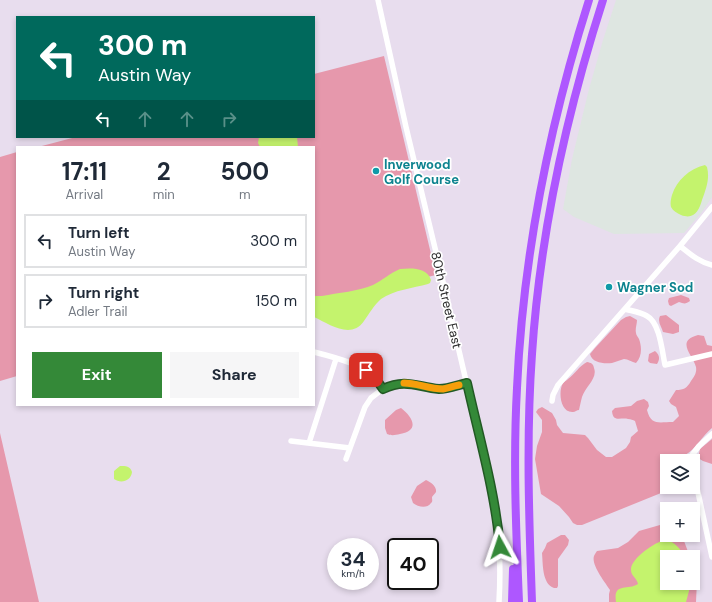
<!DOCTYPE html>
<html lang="en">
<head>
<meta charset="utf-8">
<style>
	body { margin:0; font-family:"DM Sans",sans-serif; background:#f6f6f7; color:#1f2937; height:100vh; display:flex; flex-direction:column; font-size:15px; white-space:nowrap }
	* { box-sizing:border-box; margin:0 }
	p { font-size:13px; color:#747a83 }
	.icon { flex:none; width:22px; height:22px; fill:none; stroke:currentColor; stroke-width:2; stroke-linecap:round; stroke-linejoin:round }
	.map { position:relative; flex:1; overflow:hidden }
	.details { position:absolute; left:16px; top:146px; width:299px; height:260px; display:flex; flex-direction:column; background:#fff; border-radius:0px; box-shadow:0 2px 6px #0003 }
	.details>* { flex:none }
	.hud { position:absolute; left:16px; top:16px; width:299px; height:122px; border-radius:0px; box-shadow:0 2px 6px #0003; background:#00695c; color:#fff; overflow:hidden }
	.tools { position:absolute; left:660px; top:454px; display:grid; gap:8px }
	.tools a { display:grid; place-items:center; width:40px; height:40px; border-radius:0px; background:#fff; box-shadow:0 2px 6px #0003; font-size:20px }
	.speed { position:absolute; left:327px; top:538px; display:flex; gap:8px; font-size:20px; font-weight:700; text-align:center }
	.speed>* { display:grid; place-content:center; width:52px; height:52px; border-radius:50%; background:#fff; box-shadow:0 2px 6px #0003; line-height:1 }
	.speed small { font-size:10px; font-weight:400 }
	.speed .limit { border:2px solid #111; border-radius:6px; background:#fff; color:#111 }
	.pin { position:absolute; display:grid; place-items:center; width:34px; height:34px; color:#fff; margin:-17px; border-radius:8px; box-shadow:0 2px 6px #0006 }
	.me { position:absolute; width:44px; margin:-22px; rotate:355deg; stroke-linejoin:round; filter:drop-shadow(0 0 3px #0008) }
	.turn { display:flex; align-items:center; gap:14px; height:84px; padding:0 16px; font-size:18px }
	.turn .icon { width:52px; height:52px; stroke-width:2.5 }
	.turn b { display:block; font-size:28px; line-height:34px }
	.lanes { display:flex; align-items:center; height:38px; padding:0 16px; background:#0003; justify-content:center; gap:20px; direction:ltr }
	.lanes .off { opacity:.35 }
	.eta { display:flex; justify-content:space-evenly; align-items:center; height:68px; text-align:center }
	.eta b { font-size:24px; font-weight:700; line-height:28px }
	.primary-button { display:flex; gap:8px; margin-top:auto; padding:8px 16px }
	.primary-button a { flex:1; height:46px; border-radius:0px; background:#348938; color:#fff; font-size:16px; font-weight:700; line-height:46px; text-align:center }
	.primary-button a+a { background:#f6f6f7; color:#1f2937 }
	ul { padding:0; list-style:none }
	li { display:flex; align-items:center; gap:12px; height:54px; margin:0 8px 6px; padding:0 8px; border:2px solid #e0e1e3; border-radius:0px }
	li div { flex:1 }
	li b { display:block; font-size:15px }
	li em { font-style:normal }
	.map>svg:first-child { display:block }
</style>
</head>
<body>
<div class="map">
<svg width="712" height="602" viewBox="0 0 712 602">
	<rect width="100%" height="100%" fill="#e8ddee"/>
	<path fill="#dee6e1" d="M616,0H712V197L702,212L684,233L614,234L574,217L563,209L572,159L589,89L603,40Z"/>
	<path fill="#e698ac" d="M384,56L436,275L314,304V147H38L76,137H314V74Z
		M17,152V376L0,381V157Z
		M681,295L689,298L690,301C686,304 684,304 679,302L671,306L669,305L668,301L669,298Z
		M666,315L679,325V332L673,334L663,332C662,327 657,322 660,316Z
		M630,316L637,320C637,324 635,329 636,333C636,335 638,337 639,339C642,347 642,357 636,363C632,362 628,359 624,359C620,360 616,362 612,363C604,364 592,363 590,354L595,348L621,320L626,317Z
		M698,335L704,336L707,345L712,346V428C702,436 696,449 685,455C681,458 683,456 679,457C674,458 672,461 667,461V464C660,471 662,474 663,483C663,487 662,490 661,493L582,525H577L573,523L569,517L559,506L541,494L535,459L537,446L542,432V420L536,412L538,409L542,407L552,413L556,420L557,425L563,433L585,435L588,438L597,450L606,457H612L626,448L630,442L631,437L638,431L635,421C633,420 631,419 628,419C621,417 613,423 612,411L615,408L631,406L637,401L644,399L648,402L649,406L647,410C651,426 659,422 673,422L679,416L676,407L671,404L669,401L676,390C684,390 687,388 691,381C694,377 697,373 696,367C693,355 675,341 698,335Z
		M655,351C660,355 660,359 657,364L650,363L648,361L649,354Z
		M587,362C591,363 593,363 594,368C598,378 585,387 582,397C581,401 580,405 579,410C577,410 575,412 573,412C560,413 558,391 563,383C564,382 567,380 568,379C575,374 579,366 587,362Z
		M401,408C413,417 420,431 400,434C395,435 392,436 387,434L385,428V420L396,410Z
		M0,433L39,602H0Z
		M712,439V464L703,461L698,458L700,449Z
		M426,480C430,482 437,486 436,492C435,494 433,495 432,497C432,500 433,501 431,503C427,509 418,507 413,503L411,497L417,486Z
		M667,523V535H683L684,541L690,557H667V583H693V567L697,580L696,602H609V594L610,590C605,582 591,565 594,556C595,554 596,552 597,551L618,548L628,542L639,531Z
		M561,535H565L569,540L568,545L558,559V586L557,588H554C542,584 543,564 542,553L545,548L547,543Z"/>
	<path fill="#c4f36d" d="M259,137H297L298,147H260L258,143Z
		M705,165L707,167C710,179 706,189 702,200C699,211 694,220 681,215C677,213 673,211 671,207C670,203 671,199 672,195C677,180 689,169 705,165Z
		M400,269C411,268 427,267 431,280L430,283L428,284C413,288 394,290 381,299C374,305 369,314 364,321C351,340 329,324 314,317V296H322C337,293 360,291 373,285C383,280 390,273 400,269Z
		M120,466C126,466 130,466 132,472C131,481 121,484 114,479V471Z
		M665,540C675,541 680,549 685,557H667V583H689V591L686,602H616C613,582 627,591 638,584C637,578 631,576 631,570C630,559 655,542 665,540Z"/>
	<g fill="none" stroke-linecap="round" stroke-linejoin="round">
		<path stroke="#fff" stroke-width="5.5" d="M378,0L406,127L440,269L493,497C500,532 501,567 499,602
			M680,246C690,254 699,262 712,265
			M625,309C632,311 640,312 647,316C660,323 662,351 665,365L712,354
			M314,352C330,356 360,364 372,374C377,378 380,384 383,389
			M552,401L553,395L558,385L680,246L712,207
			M291,441L350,448
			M309,443L336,359
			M346,459L365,407L371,398L380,391L392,386L402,383H409L430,388L443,389L467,383
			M693,461L692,455L699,446L712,434
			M693,464L694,474L712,557"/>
		<path stroke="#ae57ff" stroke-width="8" d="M512,602L513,569
			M519,602C516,530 513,459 517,388C523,256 549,126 589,0
			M532,602C529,519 526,437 532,354C540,234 566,115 603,0"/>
	</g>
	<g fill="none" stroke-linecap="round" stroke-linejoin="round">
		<g stroke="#225924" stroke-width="10">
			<path id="route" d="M366,370L376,379L383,389C406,378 417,387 439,389C448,389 458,385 467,383C479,437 495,491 500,547"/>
		</g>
		<use href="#route" stroke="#348938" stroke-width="7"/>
		<path stroke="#f59e0b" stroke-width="7" d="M404,383C417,383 429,389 443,389C448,388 453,386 459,385"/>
	</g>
	<g fill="#0f9aa8" stroke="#fff" stroke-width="1.5">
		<circle cx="376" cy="171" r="4"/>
		<circle cx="609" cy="287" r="4"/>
	</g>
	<g text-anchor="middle" stroke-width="3.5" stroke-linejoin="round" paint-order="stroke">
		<g font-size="13" font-weight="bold" fill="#0d838f" stroke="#fff" text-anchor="start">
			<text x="384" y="169">Inverwood<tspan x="384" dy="15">Golf Course</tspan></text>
			<text x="617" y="292">Wagner Sod</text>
		</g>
		<g font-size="13" fill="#2b2b2b" stroke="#fff">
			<text transform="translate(447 300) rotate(77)" y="5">80th Street East</text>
		</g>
	</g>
</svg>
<div class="tools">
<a><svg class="icon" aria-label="layers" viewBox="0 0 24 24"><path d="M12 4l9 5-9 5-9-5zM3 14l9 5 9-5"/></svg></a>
<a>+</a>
<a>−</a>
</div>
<div class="speed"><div>34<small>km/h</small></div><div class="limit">40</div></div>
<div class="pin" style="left:366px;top:370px;background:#d93025"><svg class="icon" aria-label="arrive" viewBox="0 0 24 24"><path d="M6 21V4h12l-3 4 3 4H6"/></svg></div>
<svg class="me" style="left:500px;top:547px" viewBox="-20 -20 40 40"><path d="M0-17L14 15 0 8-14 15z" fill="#348938" stroke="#fff" stroke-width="4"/></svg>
<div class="hud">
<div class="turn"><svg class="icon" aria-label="left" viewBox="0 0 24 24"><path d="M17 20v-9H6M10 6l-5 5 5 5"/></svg><div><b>300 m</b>Austin Way</div></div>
<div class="lanes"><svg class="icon" aria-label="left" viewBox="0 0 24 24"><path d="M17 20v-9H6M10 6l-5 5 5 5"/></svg><svg class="icon off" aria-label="ahead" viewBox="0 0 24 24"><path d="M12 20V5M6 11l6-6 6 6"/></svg><svg class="icon off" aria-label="ahead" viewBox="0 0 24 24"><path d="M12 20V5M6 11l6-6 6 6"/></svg><svg class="icon off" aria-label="right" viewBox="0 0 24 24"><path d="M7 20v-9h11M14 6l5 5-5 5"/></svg></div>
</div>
<section class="details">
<div class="eta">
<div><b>17:11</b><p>Arrival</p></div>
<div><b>2</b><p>min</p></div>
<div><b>500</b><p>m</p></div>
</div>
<ul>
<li><svg class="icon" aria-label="left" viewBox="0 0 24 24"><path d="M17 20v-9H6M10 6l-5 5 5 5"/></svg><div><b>Turn left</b><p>Austin Way</p></div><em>300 m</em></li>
<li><svg class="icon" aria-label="right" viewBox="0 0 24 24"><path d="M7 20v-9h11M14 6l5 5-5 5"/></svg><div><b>Turn right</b><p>Adler Trail</p></div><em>150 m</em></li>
</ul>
<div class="primary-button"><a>Exit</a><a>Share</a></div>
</section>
</div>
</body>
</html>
